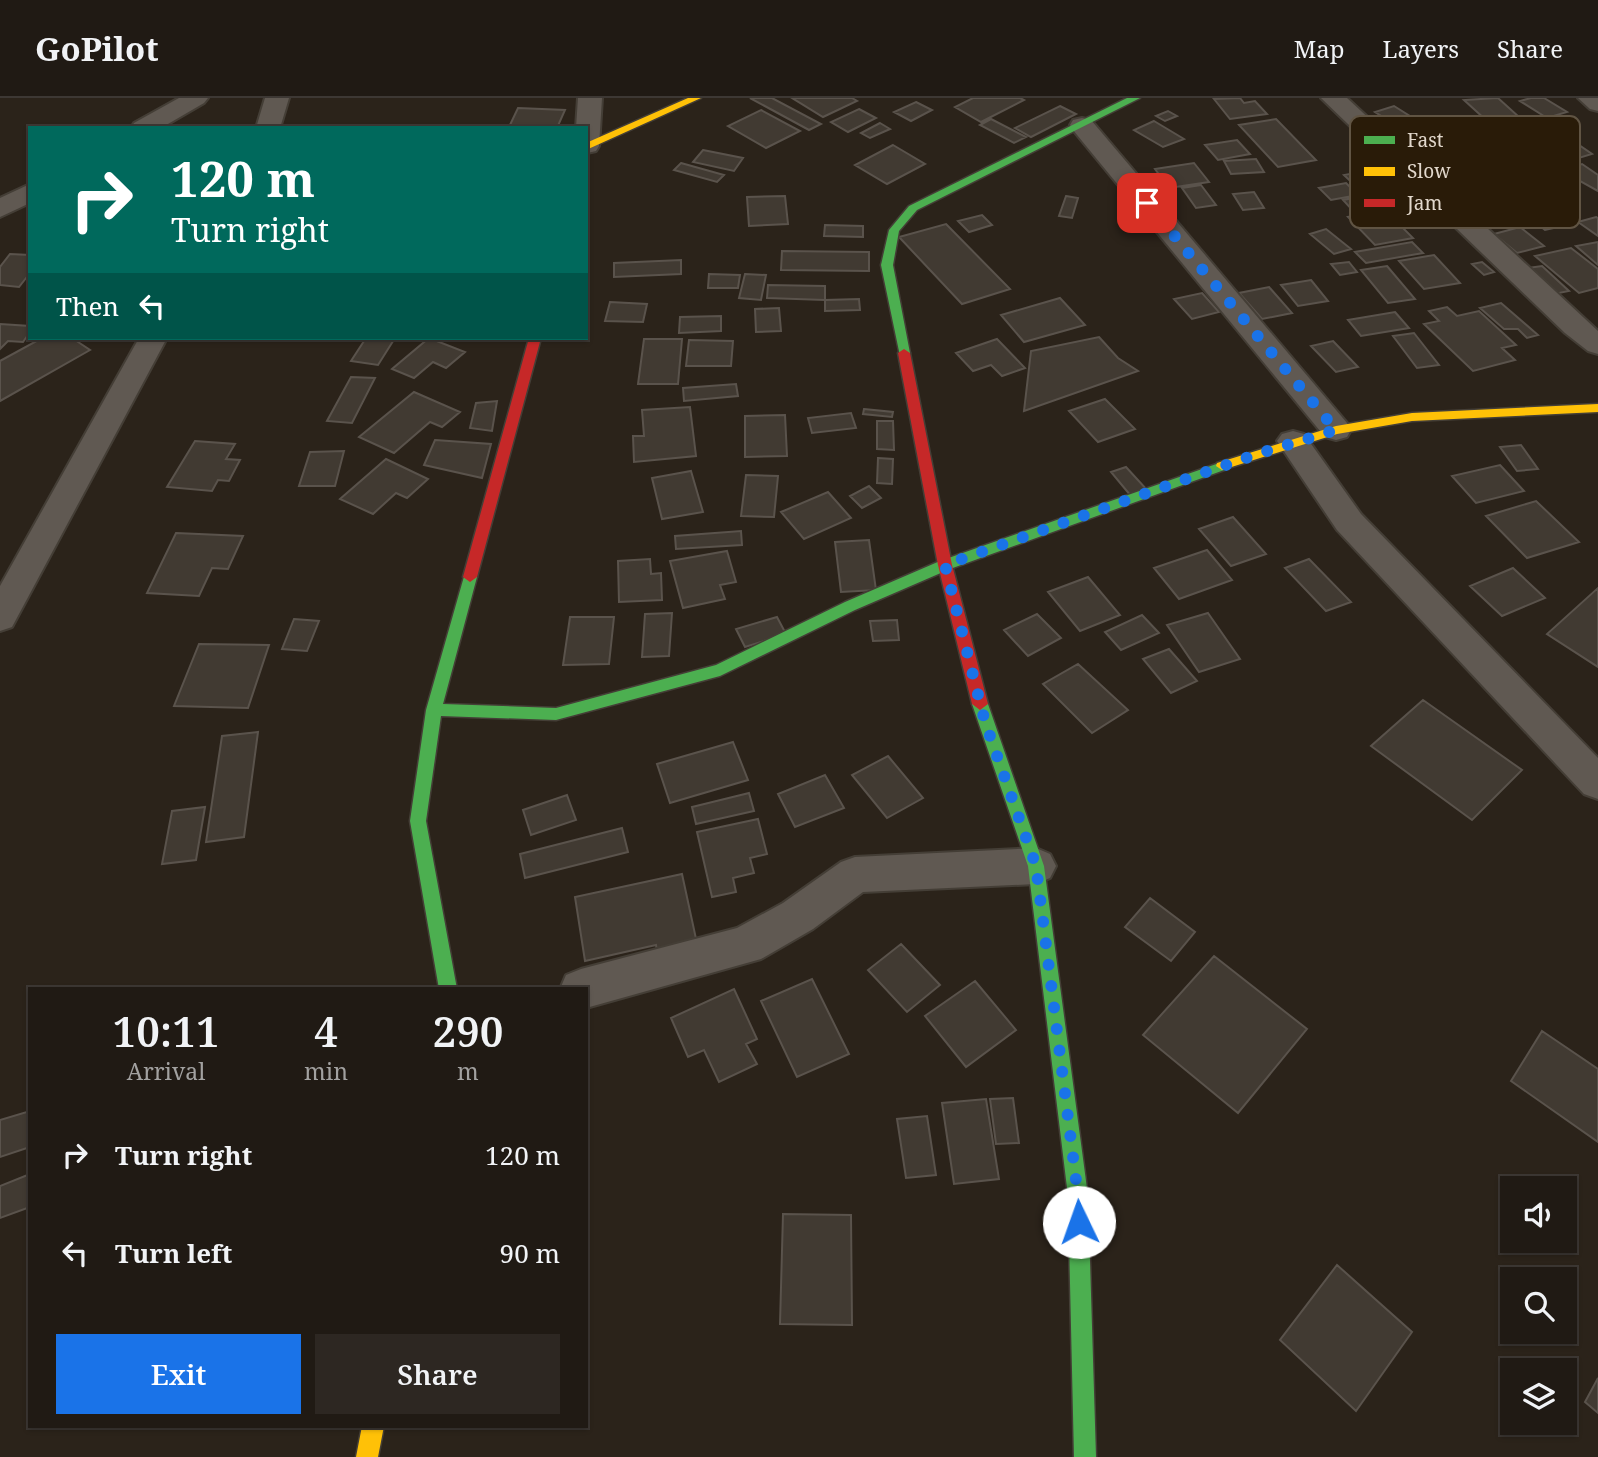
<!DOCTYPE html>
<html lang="en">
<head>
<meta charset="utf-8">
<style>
	body { margin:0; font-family:"Noto Serif",serif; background:#2d2722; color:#f1f3f6; height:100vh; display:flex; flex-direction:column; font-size:26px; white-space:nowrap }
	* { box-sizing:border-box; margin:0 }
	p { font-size:23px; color:#a2a1a0 }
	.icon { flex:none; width:38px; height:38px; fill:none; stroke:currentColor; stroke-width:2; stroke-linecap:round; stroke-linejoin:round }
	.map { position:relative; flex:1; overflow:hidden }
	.drawer { position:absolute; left:28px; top:889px; width:560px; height:441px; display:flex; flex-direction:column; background:#201a14; border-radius:0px; box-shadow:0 2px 5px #0004,0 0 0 2px #3d3834 }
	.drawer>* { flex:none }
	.top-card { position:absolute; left:28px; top:28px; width:560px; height:214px; border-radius:0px; box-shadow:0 2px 5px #0004,0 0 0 2px #3d3834; background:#00695c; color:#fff; overflow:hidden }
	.controls { position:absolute; left:1500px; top:1078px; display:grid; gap:14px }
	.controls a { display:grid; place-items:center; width:77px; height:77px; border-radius:0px; background:#201a14; box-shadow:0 2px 5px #0004,0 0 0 2px #3d3834; font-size:35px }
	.pin { position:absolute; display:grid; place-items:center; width:60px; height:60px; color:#fff; margin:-30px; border-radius:14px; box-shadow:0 4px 10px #0006 }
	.me { position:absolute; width:77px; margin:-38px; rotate:357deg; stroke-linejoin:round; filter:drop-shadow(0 0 5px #0008) }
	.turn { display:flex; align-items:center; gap:24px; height:147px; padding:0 28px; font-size:32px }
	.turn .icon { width:91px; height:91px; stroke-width:2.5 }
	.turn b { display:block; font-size:49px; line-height:60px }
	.then { display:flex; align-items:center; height:66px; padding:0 28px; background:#0003; gap:14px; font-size:26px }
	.eta { display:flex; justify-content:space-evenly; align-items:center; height:119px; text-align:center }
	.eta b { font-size:42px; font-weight:600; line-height:49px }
	.action { display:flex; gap:14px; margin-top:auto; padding:14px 28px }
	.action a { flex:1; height:80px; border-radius:0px; background:#1a73e8; color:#fff; font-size:28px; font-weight:600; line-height:80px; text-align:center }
	.action a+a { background:#2d2722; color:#f1f3f6 }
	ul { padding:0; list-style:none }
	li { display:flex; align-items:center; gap:21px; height:98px; padding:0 28px }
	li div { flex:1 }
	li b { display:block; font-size:26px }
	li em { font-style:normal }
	header { display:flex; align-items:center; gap:42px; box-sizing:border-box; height:98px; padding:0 35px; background:#201a14; border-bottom:2px solid #3d3834 }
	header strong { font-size:33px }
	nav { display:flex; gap:38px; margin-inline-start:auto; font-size:24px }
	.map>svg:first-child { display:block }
</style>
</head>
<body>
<header>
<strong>GoPilot</strong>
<nav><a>Map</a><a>Layers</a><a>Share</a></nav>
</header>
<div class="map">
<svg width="1598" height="1359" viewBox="0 0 1598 1359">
	<rect width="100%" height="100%" fill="#2b231a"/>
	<path fill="#413a32" stroke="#5a534c" stroke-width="2" d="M750,0H772L821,26L809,32Z
		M792,0H852L857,3L823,19Z
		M973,0H1020L1024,2L981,24L955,9Z
		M1240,0L1244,5L1255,3L1267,16L1230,21L1214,1Z
		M1498,0L1519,19L1487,23L1464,2Z
		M1531,0H1544L1567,14L1547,20L1520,3Z
		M916,4L932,12L911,23L894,14Z
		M1060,8L1076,16L1031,39L1015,30Z
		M1394,8L1413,20L1394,26L1375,14Z
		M518,10L565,12L557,30L509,29Z
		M859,11L876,20L848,34L831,24Z
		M761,12L800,33L766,50L728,28Z
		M1168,13L1177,18L1165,23L1156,18Z
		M991,21L1026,39L1014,45L980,27Z
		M1276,21L1316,62L1278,69L1239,27Z
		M1154,23L1184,41L1163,49L1134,32Z
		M880,25L890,31L870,40L861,35Z
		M1563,36L1592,56L1569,63L1539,43Z
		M1237,42L1250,56L1218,62L1205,47Z
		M893,47L925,66L887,86L855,67Z
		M703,52L743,60L734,73L693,64Z
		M1256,61L1264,74L1231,76L1224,63Z
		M681,65L724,77L717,84L674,72Z
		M1194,65L1209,84L1169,90L1155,71Z
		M1582,66L1598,77V93L1562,73Z
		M1376,71L1393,86L1361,93L1344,77Z
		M1346,85L1358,97L1331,102L1319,90Z
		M1201,87L1216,107L1196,110L1182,90Z
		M1395,92L1408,105L1355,115L1343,102Z
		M1254,94L1264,110L1243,112L1233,96Z
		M785,98L788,126L749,128L747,99Z
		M1066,98L1078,100L1072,120L1059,118Z
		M1544,103L1572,126L1545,132L1517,110Z
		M1385,112L1413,140L1375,147L1348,119Z
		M982,117L992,127L969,134L958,123Z
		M1596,119L1598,120V138L1578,124Z
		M946,126L1010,191L962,206L899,139Z
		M825,127L863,128V139L824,138Z
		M1520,129L1544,148L1517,155L1494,136Z
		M1326,131L1351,151L1334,156L1310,136Z
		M1412,144L1423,155L1366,165L1355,154Z
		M1598,144V167L1576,148Z
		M1571,150L1598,171V190L1579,195L1535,158Z
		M782,153L869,154V173L781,172Z
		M10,156L30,157V175L19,189L0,187V169Z
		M1434,157L1460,185L1424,191L1399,163Z
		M681,162V176L614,179V165Z
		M1349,164L1357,174L1340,177L1331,166Z
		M1482,164L1494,174L1484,177L1472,166Z
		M1387,168L1415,201L1388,205L1361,172Z
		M1542,168L1569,193L1554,196L1528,170Z
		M709,176L740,177L738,190H708Z
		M745,176L766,177L761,202L739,200Z
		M1311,182L1328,203L1298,208L1281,187Z
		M768,187L825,188V202L767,200Z
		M1269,189L1292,215L1262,221L1239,195Z
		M1202,195L1219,214L1192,221L1174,201Z
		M1060,200L1085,227L1024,244L1001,217Z
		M859,201L860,212L825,213V202Z
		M610,204L647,206L643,224L605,223Z
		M1501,205L1538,237L1527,240L1518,231H1504L1480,210Z
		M1447,209L1457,218L1479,213L1516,247L1502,250L1515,262L1473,273L1424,226L1439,223L1429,213Z
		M779,210L781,233L756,234L755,211Z
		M1395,214L1409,230L1361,238L1348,222Z
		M721,218V233L679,235L680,219Z
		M0,226L30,228V234L23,244L8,243L0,251Z
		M1414,235L1439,267L1417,270L1393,238Z
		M1099,239L1118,260L1138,273L1024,313L1031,253Z
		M42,240H72L90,252L0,303V263Z
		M366,240H395L378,267L351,263Z
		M429,240L465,254L446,270L433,264L414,280L392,271Z
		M644,241H682L678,286H638Z
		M997,241L1025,270L1002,278L991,267L973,273L956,255Z
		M689,242L733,243L731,268H686Z
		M1333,243L1358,269L1336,274L1311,248Z
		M351,279L375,280L352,325L327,323Z
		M736,286L738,298L684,303L683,290Z
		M414,294L460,314L442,329L430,324L394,355L359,339Z
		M1105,301L1135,331L1098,344L1069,313Z
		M497,303L492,333L470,330L476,305Z
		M690,309L696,358L634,364L633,338H644L642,312Z
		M864,311L893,314L892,319L863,316Z
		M851,315L856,330L812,335L808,320Z
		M785,317L787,358L745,359V318Z
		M877,323H893L894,352L877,351Z
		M435,342L491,346L482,380L424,367Z
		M195,343L235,346L226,361L240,362L229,383L218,382L212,393L167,389Z
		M1521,347L1538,371L1517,373L1500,349Z
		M344,353L335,388H299L310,354Z
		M878,360L893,361L892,386L877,385Z
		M386,361L428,381L407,400L396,395L373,416L340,401Z
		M1500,367L1524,393L1476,405L1452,378Z
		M1126,369L1148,393L1131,398L1111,374Z
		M691,373L703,414L662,421L652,380Z
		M746,377L778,378L774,419L741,418Z
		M869,388L881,400L862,410L850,398Z
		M828,394L851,420L804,441L781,414Z
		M1536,403L1579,444L1527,460L1486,418Z
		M1233,419L1266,456L1231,468L1199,431Z
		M741,433L742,447L676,451L675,438Z
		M176,435L243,438L228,471L212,470L199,498L147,495Z
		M869,442L876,492L841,494L835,444Z
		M1207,452L1232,482L1179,501L1154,470Z
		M727,453L736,484L720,487L725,501L683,510L670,463Z
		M650,461L651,476L661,475L662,502L619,504L618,463Z
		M1309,461L1351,504L1326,513L1285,470Z
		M1513,470L1545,500L1502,518L1470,488Z
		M1088,479L1120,517L1080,533L1048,494Z
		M1598,490V569L1547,536Z
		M672,515L669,558L642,559L645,516Z
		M1208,515L1240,561L1199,574L1167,527Z
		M1037,516L1061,540L1028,558L1004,532Z
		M1142,517L1159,535L1121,552L1105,534Z
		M570,519H614L609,566L563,567Z
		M777,519L786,536L745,549L736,531Z
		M294,521L319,523L307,553L282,551Z
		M897,522L899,542L873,543L870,523Z
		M199,546L269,547L248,610L174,608Z
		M1169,551L1197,583L1171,595L1143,561Z
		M1078,566L1128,612L1092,635L1043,586Z
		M1423,602L1522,672L1472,722L1371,648Z
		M258,634L244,739L206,744L222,638Z
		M733,644L748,682L670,705L657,666Z
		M888,658L923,700L887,720L852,677Z
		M825,677L844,710L795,729L778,696Z
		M749,695L754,713L696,726L692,709Z
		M567,697L576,722L531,737L523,712Z
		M205,709L196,762L162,766L172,713Z
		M758,721L767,756L750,760L754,775L733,780L736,794L712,799L697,734Z
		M622,730L628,754L525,780L520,756Z
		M682,776L698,850L658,859L656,847L585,863L575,799Z
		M1150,800L1195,834L1171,863L1125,829Z
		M901,846L940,887L907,914L868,872Z
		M1214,858L1307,931L1238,1015L1143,937Z
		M812,881L849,956L797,979L761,903Z
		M975,883L1016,932L966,969L925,918Z
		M734,891L757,941L746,946L757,966L719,984L704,952L688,959L671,920Z
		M1542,933L1598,971V1044L1511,983Z
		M1013,1000L1019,1045L996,1046L990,1001Z
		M986,1001L999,1081L954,1086L942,1005Z
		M30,1013V1049L0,1059V1022Z
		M927,1018L936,1077L906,1080L897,1021Z
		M30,1076V1109L0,1120V1088Z
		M783,1116L851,1117L852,1227L780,1226Z
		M1337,1167L1412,1234L1356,1313L1280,1242Z
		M1598,1280V1315L1585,1304Z"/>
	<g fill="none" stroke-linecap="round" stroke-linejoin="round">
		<g stroke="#443e36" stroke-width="4">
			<path id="street" d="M179,0H208L204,5L161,30H131L134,25Z
				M265,0H289L280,30H256Z
				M578,0H602L599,48L596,53L587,55L586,30H576Z
				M1321,0H1347L1598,233V256L1588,253L1565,235Z
				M1578,0H1598V13L1590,11Z
				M1082,20L1091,22L1347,325L1351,332L1347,339L1336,342L1325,339L1073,32L1070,27L1073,22Z
				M30,86V105L0,119V100Z
				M139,240H167L12,529L0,533V488Z
				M1293,333L1304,336L1361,416L1598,660V701L1584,696L1337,432L1277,343L1282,336Z
				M1036,750L1050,756L1056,768L1050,780L1036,786L863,794L813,831L761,861L586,910V891H560L566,877L581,871L737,830L783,805L841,764L855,759Z"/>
		</g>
		<g stroke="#443e36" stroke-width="3">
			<path id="fast" d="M1127,0H1140L917,112L899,133L893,167L910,255L908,258H900L881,167L889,132L909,108Z
				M1222,364L1228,368L1227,371L950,471L855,512L720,578L556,622L441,618L426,723L457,891H439L410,723L426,612L465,475H475L477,479L443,606L556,610L716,567L845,504L940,463Z
				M980,600L988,606L1044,768L1088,1098L1096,1359H1074L1068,1098L1028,768L972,606Z"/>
		</g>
		<g stroke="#443e36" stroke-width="3">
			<path id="slow" d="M688,0H701L586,52V45Z
				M1598,306V314L1412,323L1337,336L1222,372L1216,368L1217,365L1336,328L1412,315Z
				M362,1328H384L378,1359H356Z"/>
		</g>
		<g stroke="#443e36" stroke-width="3">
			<path id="jam" d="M529,240H541L477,479L470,484L463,479Z
				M904,251L910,255L952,467L988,606L980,612L972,606L938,467L898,255Z"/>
		</g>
		<use href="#street" fill="#605952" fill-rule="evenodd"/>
		<use href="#fast" fill="#4caf50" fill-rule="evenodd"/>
		<use href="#slow" fill="#ffc107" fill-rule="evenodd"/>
		<use href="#jam" fill="#c62828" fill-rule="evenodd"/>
	</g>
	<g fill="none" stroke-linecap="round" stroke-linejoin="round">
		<path stroke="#1a73e8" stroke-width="12" stroke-dasharray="0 21.6" d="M1079,1124L1078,1098L1036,768L985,624L945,467L1254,357L1336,332L1147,105"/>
	</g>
	<rect x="1350" y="18" width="230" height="112" rx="10" fill="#291b08" stroke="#605443" stroke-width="2"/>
	<rect x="1364" y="38" width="31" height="8" fill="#4caf50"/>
	<rect x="1364" y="69" width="31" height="9" fill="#ffc107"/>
	<rect x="1364" y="101" width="31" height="8" fill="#c62828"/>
	<g font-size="19" fill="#e2d8cc">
		<text x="1407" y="49">Fast</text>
		<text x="1407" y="80">Slow</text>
		<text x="1407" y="112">Jam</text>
	</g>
</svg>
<div class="controls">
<a><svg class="icon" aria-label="sound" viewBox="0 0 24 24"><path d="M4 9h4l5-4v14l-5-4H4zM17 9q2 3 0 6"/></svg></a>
<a><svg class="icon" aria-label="search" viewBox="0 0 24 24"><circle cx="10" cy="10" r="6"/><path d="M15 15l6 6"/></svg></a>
<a><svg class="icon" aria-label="layers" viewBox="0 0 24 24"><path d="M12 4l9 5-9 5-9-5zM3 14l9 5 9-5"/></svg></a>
</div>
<div class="pin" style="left:1147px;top:105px;background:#d93025"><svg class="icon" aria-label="arrive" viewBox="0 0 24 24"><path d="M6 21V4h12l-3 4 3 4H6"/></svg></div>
<svg class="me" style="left:1079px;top:1124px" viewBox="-20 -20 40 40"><circle r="19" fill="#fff"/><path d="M0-13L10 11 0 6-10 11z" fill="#1a73e8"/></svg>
<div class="top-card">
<div class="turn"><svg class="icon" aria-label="right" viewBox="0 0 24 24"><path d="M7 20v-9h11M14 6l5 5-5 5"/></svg><div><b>120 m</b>Turn right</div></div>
<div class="then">Then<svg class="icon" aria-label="left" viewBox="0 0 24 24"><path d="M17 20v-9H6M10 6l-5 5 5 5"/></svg></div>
</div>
<section class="drawer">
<div class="eta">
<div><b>10:11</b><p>Arrival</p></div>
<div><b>4</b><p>min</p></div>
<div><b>290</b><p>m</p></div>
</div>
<ul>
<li><svg class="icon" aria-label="right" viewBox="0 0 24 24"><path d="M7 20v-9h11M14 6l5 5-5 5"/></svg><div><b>Turn right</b></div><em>120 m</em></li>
<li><svg class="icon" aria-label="left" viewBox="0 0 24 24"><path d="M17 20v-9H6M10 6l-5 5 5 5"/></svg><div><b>Turn left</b></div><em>90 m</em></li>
</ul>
<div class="action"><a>Exit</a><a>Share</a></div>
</section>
</div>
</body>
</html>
